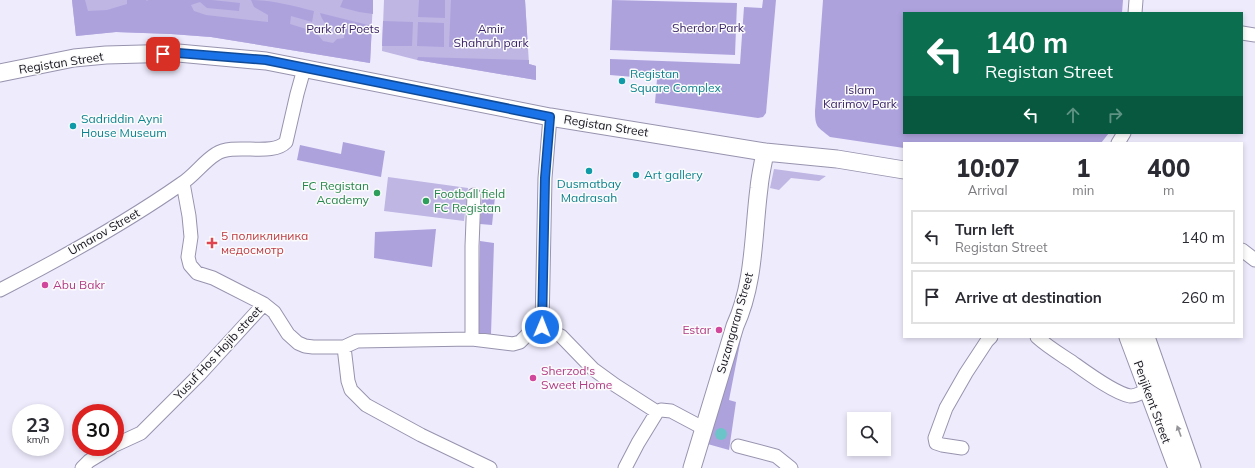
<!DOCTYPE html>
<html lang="en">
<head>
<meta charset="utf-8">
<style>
	body { margin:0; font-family:Mulish,sans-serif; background:#f7f7f7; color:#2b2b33; height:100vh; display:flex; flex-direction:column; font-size:15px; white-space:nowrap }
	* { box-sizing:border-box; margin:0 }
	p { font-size:13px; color:#7c7c81 }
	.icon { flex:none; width:22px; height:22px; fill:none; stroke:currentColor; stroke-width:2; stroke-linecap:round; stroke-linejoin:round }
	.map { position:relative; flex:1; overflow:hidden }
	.panel { position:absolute; left:903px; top:142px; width:340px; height:196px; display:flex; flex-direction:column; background:#fff; border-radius:0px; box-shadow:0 2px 6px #0003 }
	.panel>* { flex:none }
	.banner { position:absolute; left:903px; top:12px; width:340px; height:122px; border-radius:0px; box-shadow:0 2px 6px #0003; background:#0b6e4f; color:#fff; overflow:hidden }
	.controls { position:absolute; left:847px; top:412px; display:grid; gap:8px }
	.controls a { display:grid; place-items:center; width:44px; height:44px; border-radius:0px; background:#fff; box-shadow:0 2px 6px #0003; font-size:20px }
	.speed { position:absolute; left:12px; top:404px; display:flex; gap:8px; font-size:20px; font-weight:700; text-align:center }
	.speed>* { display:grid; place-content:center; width:52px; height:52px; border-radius:50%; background:#fff; box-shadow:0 2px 6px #0003; line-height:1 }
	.speed small { font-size:10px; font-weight:400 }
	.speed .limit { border:6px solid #d22; background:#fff; color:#111 }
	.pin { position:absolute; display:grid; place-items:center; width:34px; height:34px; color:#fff; margin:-17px; border-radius:8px; box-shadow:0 2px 6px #0006 }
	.me { position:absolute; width:44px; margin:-22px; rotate:1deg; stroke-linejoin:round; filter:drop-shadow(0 0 3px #0008) }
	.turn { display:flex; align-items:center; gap:14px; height:84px; padding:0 16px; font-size:18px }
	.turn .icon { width:52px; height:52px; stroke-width:2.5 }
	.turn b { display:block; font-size:28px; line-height:34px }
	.lanes { display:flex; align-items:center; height:38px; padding:0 16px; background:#0003; justify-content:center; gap:20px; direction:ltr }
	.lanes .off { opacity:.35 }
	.eta { display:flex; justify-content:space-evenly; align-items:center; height:68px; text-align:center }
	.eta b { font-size:24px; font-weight:800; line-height:28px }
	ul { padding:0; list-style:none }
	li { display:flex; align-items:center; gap:12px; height:54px; margin:0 8px 6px; padding:0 8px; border:2px solid #e1e1e2; border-radius:0px }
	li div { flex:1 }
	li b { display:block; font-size:15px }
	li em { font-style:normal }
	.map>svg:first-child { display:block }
</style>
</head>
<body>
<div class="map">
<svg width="1255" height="468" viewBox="0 0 1255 468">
	<rect width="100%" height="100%" fill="#eeebfd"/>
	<path fill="#bfb6e3" d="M72,0H373L370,63L211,37L171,34L116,32L76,36Z
		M384,0H525L529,64L536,66V80L417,60L382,51Z
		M774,169L826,176L819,181L791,178L779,190L770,188Z
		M388,177L468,188L464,221L384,211Z"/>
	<path fill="#aea2dd" d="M72,0H85L88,11L107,10L127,4V0H146L147,1L148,0H212L240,3L239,11L207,8L200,2L191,5L194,11L206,15L268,22V15L254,7L251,0C273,0 293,6 314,11L312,22L291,16L290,24L316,32L323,41L333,43L337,39L344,38V32C332,28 324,27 320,13L372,26L370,63L211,37L171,34L116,32L76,36Z
		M343,0H373V14L359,12L340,7Z
		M419,0H445V18L418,17Z
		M451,0H525L528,49L449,47Z
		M612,0L737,3L735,55L610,50Z
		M763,0H776L766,113L763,117L758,118L655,103L657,79L610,75V59L740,64L744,7L762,8Z
		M823,0H1123L1122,13H904V133H1109L1101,143H904V148L830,137C818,127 815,128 815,111Z
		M383,21L413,22L412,46H382Z
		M418,22L444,23V47L417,46Z
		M418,57L529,60V64L536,66V80L417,60Z
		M343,142L385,151L381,177L297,160L300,145L341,154Z
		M482,195L495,197L492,225L480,224Z
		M436,229L432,267L374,258L375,232Z
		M480,241L494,243L491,334L478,333Z
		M734,331L742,333L729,400L736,402L729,450L704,443Z"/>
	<path fill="#6bc4c7" d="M715 434a6 6 0 1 1 12 0a6 6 0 1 1-12 0Z"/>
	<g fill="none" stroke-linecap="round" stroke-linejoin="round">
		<g stroke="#9893ae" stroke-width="15">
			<path id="minor" d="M1135,13L1136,0
				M1242,33L1255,35
				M550,117L545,178L542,327L561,336L593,369L615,385L657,412
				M1118,143L1124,133
				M183,183L189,216L191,237L188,257L190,265L197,273L213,278L264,304L274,312L288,334L298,343L305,346L313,347H344L357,341L472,339L513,344L520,342L530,332L542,327
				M1242,250L1255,260
				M0,290C62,258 124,224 181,184C194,176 203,162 216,154C234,142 272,157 286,142L297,94L304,69
				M1037,337C1048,347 1060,354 1072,362C1086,372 1114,393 1130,396C1137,396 1142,392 1148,390
				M472,339V246L474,195
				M344,347L348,381L351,390L366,405L421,435L490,468
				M657,412L661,410L671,411L703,428
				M115,445L141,433L199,375L264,304
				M738,446L776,456L791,468
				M962,448L942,445L936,443L935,438L946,408L966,373L987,341L991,337
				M82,468L89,461L112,447
				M625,468L638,443L657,412"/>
		</g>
		<g stroke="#9893ae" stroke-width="19">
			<path id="major" d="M0,73L74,58L106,55L178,53L266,61L550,117L765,152L837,159L904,170
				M1128,337L1177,468
				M1146,337L1192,468
				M692,468L735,326C755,282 753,234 759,188C760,176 763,164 765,152"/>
		</g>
		<use href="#minor" stroke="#fff" stroke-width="13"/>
		<use href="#major" stroke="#fff" stroke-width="17"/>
	</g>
	<defs><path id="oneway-solid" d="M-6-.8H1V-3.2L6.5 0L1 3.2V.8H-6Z"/></defs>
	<use fill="#959498" href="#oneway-solid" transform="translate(1179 431) rotate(-110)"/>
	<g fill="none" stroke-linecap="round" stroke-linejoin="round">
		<g stroke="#114b97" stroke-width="10">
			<path id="route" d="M163,54L178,53L266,60L550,117L545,178L542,327"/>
		</g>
		<use href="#route" stroke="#1a73e8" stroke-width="7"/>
	</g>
	<g fill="#0f9aa8" stroke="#fbfbfb" stroke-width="1.5">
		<circle cx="622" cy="81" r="4"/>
		<circle cx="73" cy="126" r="4"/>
		<circle cx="589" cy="171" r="4"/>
		<circle cx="636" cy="175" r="4"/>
	</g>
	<g fill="#2e9e5b" stroke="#fbfbfb" stroke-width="1.5">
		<circle cx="377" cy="193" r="4"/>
		<circle cx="426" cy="201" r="4"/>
	</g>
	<path fill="#e0444e" stroke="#fbfbfb" stroke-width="1.5" d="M210 237h4v4h4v4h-4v4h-4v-4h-4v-4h4z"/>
	<g fill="#d1479c" stroke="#fbfbfb" stroke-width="1.5">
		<circle cx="45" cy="285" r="4"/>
		<circle cx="719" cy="330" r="4"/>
		<circle cx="533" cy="378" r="4"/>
	</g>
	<g text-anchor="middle" stroke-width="3" stroke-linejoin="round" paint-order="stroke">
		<g font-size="12" fill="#392368" stroke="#fbfbfb">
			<text x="708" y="32">Sherdor Park</text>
			<text x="343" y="33">Park of Poets</text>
			<text x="491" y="33">Amir<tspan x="491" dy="14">Shahruh park</tspan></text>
			<text x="860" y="94">Islam<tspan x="860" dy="14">Karimov Park</tspan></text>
		</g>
		<g font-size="12" fill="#14121b" stroke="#fbfbfb">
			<text transform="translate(61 63) rotate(-9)" y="4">Registan Street</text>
			<text transform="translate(606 126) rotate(9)" y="4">Registan Street</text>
			<text transform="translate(104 232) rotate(-30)" y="4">Umarov Street</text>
			<text transform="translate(735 323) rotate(-74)" y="4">Suzangaran Street</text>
			<text transform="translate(218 353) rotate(-47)" y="4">Yusuf Hos Hojib street</text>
			<text transform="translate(1152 402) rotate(70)" y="4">Penjikent Street</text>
		</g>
		<g font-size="12" fill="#0d838f" stroke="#fbfbfb" text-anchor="start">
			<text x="630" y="78">Registan<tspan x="630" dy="14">Square Complex</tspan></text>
			<text x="81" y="123">Sadriddin Ayni<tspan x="81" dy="14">House Museum</tspan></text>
			<text x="644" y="179">Art gallery</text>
			<text x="589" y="188" text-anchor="middle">Dusmatbay<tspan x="589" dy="14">Madrasah</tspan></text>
		</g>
		<g font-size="12" fill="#27864d" stroke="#fbfbfb" text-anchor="end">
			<text x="369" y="190">FC Registan<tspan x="369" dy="14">Academy</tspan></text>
			<text x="434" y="198" text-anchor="start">Football field<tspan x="434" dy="14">FC Registan</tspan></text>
		</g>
		<g font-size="12" fill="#be3a42" stroke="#fbfbfb" text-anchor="start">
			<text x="221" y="240">5 поликлиника<tspan x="221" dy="14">медосмотр</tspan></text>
		</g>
		<g font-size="12" fill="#b23c85" stroke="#fbfbfb" text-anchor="start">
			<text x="53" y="289">Abu Bakr</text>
			<text x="711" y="334" text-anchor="end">Estar</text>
			<text x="541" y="375">Sherzod's<tspan x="541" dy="14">Sweet Home</tspan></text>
		</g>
	</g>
</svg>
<div class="controls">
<a><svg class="icon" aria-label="search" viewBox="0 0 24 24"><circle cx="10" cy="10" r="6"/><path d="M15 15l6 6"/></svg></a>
</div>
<div class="speed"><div>23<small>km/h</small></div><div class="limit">30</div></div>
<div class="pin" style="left:163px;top:54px;background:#d93025"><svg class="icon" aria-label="arrive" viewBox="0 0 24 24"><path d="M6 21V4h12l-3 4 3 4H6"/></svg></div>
<svg class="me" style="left:542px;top:327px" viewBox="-20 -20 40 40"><circle r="17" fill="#1a73e8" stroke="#fff" stroke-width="3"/><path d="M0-11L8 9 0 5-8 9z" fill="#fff"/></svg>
<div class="banner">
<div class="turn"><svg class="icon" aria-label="left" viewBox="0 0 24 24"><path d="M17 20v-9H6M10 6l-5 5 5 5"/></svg><div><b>140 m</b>Registan Street</div></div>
<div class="lanes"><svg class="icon" aria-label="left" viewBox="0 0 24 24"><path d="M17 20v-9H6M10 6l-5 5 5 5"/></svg><svg class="icon off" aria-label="ahead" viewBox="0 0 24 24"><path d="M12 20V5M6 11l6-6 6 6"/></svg><svg class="icon off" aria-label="right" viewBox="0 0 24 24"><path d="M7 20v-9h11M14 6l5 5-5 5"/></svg></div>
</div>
<section class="panel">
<div class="eta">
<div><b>10:07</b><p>Arrival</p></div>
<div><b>1</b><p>min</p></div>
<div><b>400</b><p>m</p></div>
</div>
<ul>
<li><svg class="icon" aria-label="left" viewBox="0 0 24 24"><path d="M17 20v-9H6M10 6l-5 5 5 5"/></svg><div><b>Turn left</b><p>Registan Street</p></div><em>140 m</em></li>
<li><svg class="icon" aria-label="arrive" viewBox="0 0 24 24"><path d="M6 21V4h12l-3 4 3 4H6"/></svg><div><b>Arrive at destination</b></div><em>260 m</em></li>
</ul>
</section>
</div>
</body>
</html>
